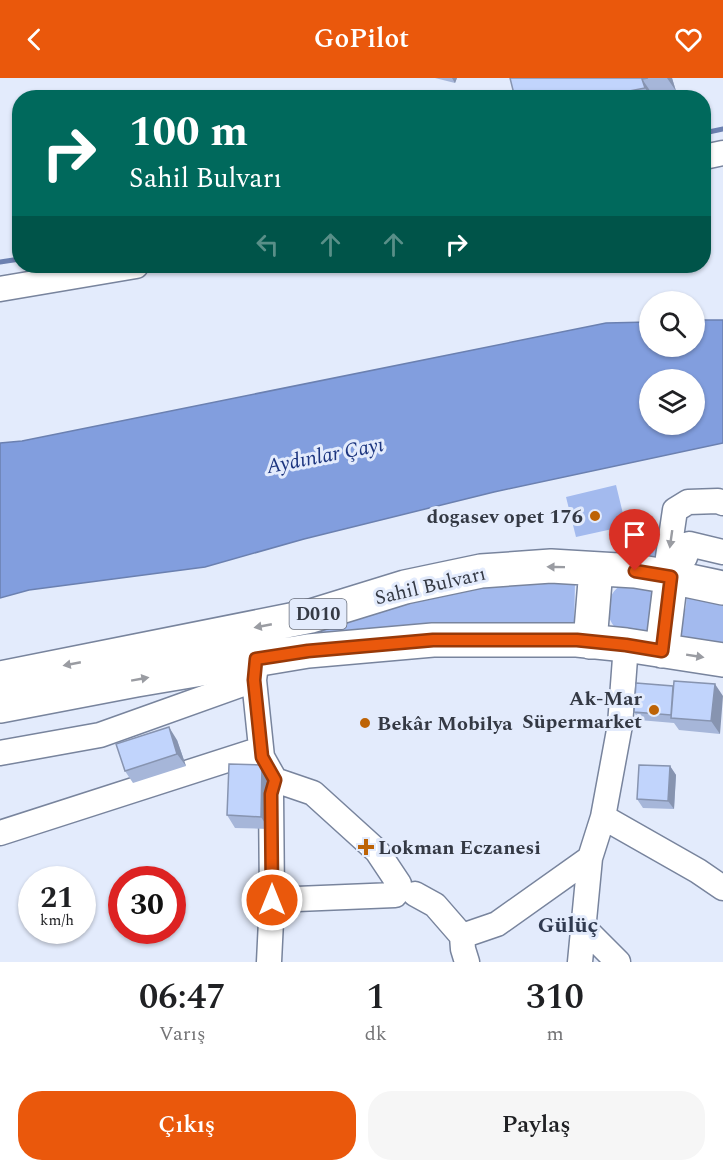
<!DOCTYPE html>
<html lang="tr">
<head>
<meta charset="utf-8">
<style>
	body { margin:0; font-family:Spectral,serif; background:#f6f6f6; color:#202124; height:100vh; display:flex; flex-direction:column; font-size:22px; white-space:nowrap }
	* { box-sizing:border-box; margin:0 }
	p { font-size:20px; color:#757577 }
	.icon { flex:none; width:33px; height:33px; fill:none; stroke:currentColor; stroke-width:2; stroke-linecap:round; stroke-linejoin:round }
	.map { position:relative; height:884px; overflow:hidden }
	.sheet { display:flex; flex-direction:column; background:#fff; flex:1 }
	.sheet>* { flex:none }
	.banner { position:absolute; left:12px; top:12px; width:699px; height:183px; border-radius:24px; box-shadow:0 2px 4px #0004; background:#00695c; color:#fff; overflow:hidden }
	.tools { position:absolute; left:639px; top:213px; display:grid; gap:12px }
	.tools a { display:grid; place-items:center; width:66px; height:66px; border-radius:50%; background:#fff; box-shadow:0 2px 4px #0004; font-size:30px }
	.speed { position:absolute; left:18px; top:788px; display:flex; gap:12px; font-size:30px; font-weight:700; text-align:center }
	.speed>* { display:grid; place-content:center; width:78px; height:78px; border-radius:50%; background:#fff; box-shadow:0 2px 4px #0004; line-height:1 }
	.speed small { font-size:15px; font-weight:400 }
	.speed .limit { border:9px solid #d22; background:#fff; color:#111 }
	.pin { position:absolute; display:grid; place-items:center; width:51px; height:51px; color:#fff; margin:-62px -26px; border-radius:50% 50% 50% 0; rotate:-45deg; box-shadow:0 0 6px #0007 }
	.pin .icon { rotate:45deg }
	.me { position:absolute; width:66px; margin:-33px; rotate:0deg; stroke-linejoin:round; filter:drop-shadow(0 0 4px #0008) }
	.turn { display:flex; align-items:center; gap:21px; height:126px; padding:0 18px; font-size:27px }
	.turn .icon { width:78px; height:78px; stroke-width:2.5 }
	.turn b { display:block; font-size:42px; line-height:51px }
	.lanes { display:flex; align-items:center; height:57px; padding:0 18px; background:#0003; justify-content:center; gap:30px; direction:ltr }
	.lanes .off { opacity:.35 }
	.eta { display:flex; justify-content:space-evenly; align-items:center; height:102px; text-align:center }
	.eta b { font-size:36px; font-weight:600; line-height:42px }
	.primary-button { display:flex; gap:12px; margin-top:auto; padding:12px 18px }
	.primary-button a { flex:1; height:69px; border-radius:24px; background:#ea580c; color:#fff; font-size:24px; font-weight:600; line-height:69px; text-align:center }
	.primary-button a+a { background:#f6f6f6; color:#202124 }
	header { display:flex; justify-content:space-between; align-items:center; height:78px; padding:0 18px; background:#ea580c; color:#fff; font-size:27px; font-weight:600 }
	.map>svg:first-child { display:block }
</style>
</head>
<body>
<header><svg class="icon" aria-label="back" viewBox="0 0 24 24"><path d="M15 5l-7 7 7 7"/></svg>GoPilot<svg class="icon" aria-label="heart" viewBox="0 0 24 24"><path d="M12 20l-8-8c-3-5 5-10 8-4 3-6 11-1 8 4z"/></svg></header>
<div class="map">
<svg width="723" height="884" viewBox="0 0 723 884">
	<rect width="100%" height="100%" fill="#e3ebfc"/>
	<path fill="#a3baee" d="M616,407L626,448L576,459L566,419Z
		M662,454L660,479L620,473L639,455Z
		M507,504H575L574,554L164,589L424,516Z
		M623,505L657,513L650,554C640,558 637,556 627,553C623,552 620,552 617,551C613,548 610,543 609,538C605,524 612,513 623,505Z
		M687,512L723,523V569L676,565L686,528Z"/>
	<path fill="#829ede" stroke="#6b80b0" stroke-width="1.5" fill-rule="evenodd" d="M695,242H723V365L494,414L304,461L205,489L29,512L0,520V365L22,363L606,245L649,244L650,268H694ZM650,302H694V346H650Z"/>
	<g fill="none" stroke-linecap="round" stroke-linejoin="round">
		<path stroke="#6b80b0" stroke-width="5" d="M704,55L723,51
			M0,184L20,181"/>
		<g stroke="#78849d" stroke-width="27">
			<path id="minor" d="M704,79L723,75
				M0,211L136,188
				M671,499L667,486L675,432L688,424L718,423L723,425
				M671,499L685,479L689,466L723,474
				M254,602L262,679L275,702L313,715L377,773L399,806L395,817L272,822
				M0,675L100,657L254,602L256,587
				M603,739L698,793L723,810
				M0,755L261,671
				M415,816L435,827L462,858L463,871L467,884
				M584,850L618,884
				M462,858L497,846L590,780
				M269,884L272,822L271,716L275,702
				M580,884L590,780L603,739L620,647L626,567"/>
		</g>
		<g stroke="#78849d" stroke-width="36">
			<path id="highway" d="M590,564L596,491
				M662,573L671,499
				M0,600L311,538L405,509L481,493L551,488L635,493L671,499L723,510
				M0,628L136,602L308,573L433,562H577L626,567L723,582"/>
		</g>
		<use href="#minor" stroke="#fff" stroke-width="24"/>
		<use href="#highway" stroke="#fff" stroke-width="33"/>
	</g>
	<path fill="#a6b6d9" d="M435,0H457L455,5Z
		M510,0H672L676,13L653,17L654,20H515Z
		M715,606L720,656L679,652L674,645L639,642L634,634L673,608Z
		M177,662L186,688L133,705L125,693Z
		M670,688L676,697L674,731L643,730L637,721Z
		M271,699L269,751L235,750L227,737Z"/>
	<path fill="#8794b0" d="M452,0H457L455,5Z
		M667,0H672L676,13Z
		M642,1L653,17L654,20H652L645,10Z
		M715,606L723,618L720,656L711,643Z
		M169,649L177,662L186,688L177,676Z
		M262,687L271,699L269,751L261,739Z
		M670,688L676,697L674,731L668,723Z"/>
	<path fill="#c1d4fc" stroke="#8794b0" stroke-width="1.5" d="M510,0H648L642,1L645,10L593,20H515Z
		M674,603L715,606L711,643L671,640Z
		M636,605L673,608L671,637L634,634Z
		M169,649L177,676L125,693L116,666Z
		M229,686L262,687L261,739L227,737Z
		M639,687L670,688L668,723L637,721Z"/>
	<defs><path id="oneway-solid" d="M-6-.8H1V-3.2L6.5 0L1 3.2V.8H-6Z" transform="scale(1.5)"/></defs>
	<g fill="#9a9ca2">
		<use href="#oneway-solid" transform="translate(671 461) rotate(98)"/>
		<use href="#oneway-solid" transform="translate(556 489) rotate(-179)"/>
		<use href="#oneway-solid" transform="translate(263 548) rotate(169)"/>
		<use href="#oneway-solid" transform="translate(695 578) rotate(9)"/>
		<use href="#oneway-solid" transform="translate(72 586) rotate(169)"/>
		<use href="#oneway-solid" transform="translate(140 601) rotate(-10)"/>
	</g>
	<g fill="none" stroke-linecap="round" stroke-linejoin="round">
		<g stroke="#983908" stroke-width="15">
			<path id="route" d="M272,822L271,716L275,702L262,679L254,602L256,581L308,573L433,562H577L626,567L662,573L671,499L635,493"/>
		</g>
		<use href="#route" stroke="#ea580c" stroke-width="10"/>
	</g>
	<g fill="#bd6306" stroke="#e3ebfc" stroke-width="2">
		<circle cx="595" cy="438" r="6"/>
		<circle cx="654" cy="632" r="6"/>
		<circle cx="365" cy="645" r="6"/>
		<path d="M363 760h6v6h6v6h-6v6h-6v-6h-6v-6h6z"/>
	</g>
	<g text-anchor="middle" stroke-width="6" stroke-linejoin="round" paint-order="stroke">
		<rect fill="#e3ebfc" stroke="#686e7b" stroke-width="1.5" x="289.5" y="521" width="57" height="30" rx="4.5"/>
		<g font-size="18" font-weight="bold" fill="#343944">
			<text x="318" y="542">D010</text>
		</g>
		<g font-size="20" font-weight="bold" fill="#343944" stroke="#e3ebfc" text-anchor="end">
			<text x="583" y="445">dogasev opet 176</text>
			<text x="642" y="627">Ak-Mar<tspan x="642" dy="23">Süpermarket</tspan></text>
			<text x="377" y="652" text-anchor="start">Bekâr Mobilya</text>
			<text x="378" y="776" text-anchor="start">Lokman Eczanesi</text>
		</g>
		<g font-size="20" fill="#343944" stroke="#e3ebfc">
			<text transform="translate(430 507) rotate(-13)" y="7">Sahil Bulvarı</text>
		</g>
		<g font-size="21" font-style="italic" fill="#1c357f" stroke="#e3ebfc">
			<text transform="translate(325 377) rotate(-11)" y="7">Aydınlar Çayı</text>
		</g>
		<g font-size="22" font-weight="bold" fill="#303a50" stroke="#e3ebfc">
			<text x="568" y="854">Gülüç</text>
		</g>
	</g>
</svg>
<div class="tools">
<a><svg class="icon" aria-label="search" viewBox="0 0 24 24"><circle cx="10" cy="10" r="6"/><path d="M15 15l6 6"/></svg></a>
<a><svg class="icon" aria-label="layers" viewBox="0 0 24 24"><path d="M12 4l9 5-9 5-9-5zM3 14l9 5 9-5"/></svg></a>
</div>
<div class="speed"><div>21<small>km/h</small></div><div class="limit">30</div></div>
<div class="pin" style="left:635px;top:493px;background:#d93025"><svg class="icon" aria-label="arrive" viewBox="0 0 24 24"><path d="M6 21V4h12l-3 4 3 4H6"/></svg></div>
<svg class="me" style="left:272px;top:822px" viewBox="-20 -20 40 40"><circle r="17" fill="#ea580c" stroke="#fff" stroke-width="3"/><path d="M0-11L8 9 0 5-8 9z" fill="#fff"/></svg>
<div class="banner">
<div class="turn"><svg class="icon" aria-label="right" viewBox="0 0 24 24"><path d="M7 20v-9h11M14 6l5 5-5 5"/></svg><div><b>100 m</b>Sahil Bulvarı</div></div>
<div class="lanes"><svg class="icon off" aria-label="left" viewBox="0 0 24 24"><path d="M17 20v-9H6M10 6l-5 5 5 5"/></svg><svg class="icon off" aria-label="ahead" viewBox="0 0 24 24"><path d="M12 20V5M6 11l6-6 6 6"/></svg><svg class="icon off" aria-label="ahead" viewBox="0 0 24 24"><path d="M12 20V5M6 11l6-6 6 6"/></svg><svg class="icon" aria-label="right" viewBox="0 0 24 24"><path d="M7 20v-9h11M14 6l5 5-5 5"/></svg></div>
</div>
</div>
<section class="sheet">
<div class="eta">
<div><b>06:47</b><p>Varış</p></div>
<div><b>1</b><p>dk</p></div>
<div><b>310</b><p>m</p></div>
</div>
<div class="primary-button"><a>Çıkış</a><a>Paylaş</a></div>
</section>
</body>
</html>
